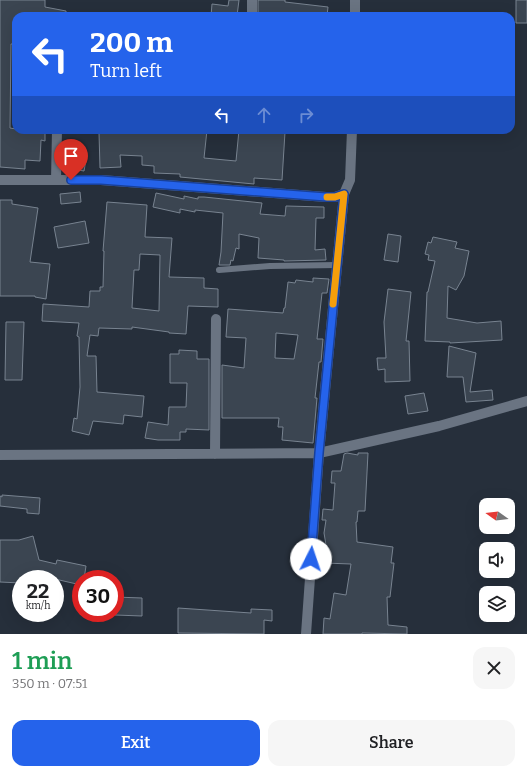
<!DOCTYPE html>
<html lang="en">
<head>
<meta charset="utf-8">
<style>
	body { margin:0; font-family:Bitter,serif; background:#f6f6f6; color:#202124; height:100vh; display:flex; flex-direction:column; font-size:15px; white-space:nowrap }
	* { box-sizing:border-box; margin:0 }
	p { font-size:13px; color:#757577 }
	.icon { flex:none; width:22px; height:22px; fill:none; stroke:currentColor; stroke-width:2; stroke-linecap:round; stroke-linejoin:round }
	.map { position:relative; height:634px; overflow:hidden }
	.details { display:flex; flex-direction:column; background:#fff; flex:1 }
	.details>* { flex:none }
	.banner { position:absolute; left:12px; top:12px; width:503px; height:122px; border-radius:12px; box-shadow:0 4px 16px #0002; background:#2563eb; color:#fff; overflow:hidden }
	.needle { width:26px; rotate:284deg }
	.tools { position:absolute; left:479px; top:498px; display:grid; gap:8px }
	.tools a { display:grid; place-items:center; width:36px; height:36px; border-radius:8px; background:#fff; box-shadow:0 4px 16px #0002; font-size:20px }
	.speed { position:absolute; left:12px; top:570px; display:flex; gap:8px; font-size:20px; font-weight:700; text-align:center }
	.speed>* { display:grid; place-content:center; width:52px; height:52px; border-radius:50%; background:#fff; box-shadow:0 4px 16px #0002; line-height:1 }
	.speed small { font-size:10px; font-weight:400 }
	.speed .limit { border:6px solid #d22; background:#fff; color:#111 }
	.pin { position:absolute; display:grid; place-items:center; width:34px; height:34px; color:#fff; margin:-41px -17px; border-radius:50% 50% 50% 0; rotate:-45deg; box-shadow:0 0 4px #0007 }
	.pin .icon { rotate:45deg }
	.me { position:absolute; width:44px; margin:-22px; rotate:4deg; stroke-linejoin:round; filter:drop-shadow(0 0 3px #0008) }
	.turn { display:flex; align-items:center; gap:14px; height:84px; padding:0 12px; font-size:18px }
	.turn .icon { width:52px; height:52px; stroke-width:2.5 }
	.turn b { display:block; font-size:28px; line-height:34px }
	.lanes { display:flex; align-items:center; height:38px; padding:0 12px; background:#0003; justify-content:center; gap:20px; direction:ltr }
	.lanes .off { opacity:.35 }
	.round { display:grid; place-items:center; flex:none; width:42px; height:42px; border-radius:12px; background:#f6f6f6 }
	.overview { display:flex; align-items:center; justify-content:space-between; height:68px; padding:0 12px }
	h1 { font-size:24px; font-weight:600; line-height:30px; color:#1e9e55 }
	.action { display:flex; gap:8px; margin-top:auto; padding:8px 12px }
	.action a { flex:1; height:46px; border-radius:12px; background:#2563eb; color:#fff; font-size:16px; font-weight:600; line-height:46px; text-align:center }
	.action a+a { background:#f6f6f6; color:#202124 }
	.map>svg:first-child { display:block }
</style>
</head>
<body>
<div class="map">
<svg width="527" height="634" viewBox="0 0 527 634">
	<rect width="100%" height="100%" fill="#262f3b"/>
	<path fill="#3b4551" stroke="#788390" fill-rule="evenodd" d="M0,0H45V7L66,11V16H16L14,44H11L10,128L16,129V130H45V141L41,140L40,161L25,160V169L0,167Z
		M229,0H239L237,16H211L212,4L228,6Z
		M258,0H285V2L328,7L327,16H258Z
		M516,0H527V23H516Z
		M126,130H207L204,158L236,161L239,130L285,132L282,180L254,178V184L180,177V174L154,173V166L142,165V156L120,155L121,167L100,168L99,133L126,131Z
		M75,158L86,160L84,171L72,169Z
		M80,192L81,202L61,204L60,194Z
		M156,193L184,199V196L198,199V197H204L262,203L260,214L285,216L286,206L324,207V218H316L315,250L325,249L326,260L284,261V260L258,258L259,238L239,234V249L236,248L233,261L231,260L230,265H219L221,252L223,213L195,210V212L180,209V213L153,207Z
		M0,200H12V204L38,208L30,262L50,264L46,299L35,297V296H0Z
		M107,202L147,205L145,237L172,238L169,277L204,278V288L218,289V307L188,306L186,334L169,333V332L132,327V329L99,328L98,336L90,335L87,356H96L97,392L144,396L142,417L124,415L123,424L93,421L89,435L72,431L74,418L77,419L80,387L79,337L77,336L79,323L42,321L43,304L89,307L90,291H100V287H103L104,251H103ZM140,254L160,255L159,311L132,308L134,270H139Z
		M85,221L89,243L58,248L54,227Z
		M388,234L401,236L398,262L384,260Z
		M433,237L457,242L455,248L469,251L464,276L456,290L448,286L447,318L477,323L501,321L502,340L450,343V342L425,341L427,292H428L435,261L428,260L429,255L425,254L428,242L431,243Z
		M313,278L329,279L327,293H322L317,339H323L321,362H319L315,398H317L313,443L282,440L283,427H278L279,418H222V365L244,368L246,338L226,337L228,309L283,313L284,308H285L288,282L295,283L296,280L313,282ZM276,333L298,335L294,359L275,358Z
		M388,289L411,292L406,341H409L410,381L385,382V369L378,370L377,358H386L384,322Z
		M6,322H24L22,380H5Z
		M449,346L476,353L470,392L492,390L493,400L466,402L463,377H447Z
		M179,350L197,351V359H209V430L186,429V432H180V440H158L145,438L148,422L168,425L169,407H186L187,383H170V354H179Z
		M424,393L428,411L408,414L405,396Z
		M347,453L358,455V453H368L365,511H358L357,522H356L357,542L393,547L391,563H394L390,597H387L388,625L407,627V634L362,633V634H323L324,618L330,619L334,593L346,595L351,564L324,563L326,545L324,533L326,520H322L323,509L333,510L335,483H331L332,471H341L344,454Z
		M2,495L40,498L39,514L27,513V509L0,506V496L2,497Z
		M33,536L39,560L56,564L57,560L86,566L84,579H81V585L55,579H21V583L0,582V540H19Z
		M115,597L142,598V616L115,615Z
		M178,608L251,613V609L272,610V621L264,620V634L178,633Z"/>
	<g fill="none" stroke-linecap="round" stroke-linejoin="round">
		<path stroke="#6a7482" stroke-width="6" d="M219,270L270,266L337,265"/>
		<path stroke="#6a7482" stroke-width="10" d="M252,16V0
			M355,16V0
			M0,180H101L326,197H335L344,194
			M56,180L57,130
			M215,454L216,319
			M0,455L319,453L439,426L527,401
			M306,634L319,453L344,194L350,180L352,130"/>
	</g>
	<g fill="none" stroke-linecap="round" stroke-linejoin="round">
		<g stroke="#184099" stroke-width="10">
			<path id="route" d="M71,180H101L326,197H335L344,194L319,453L311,559"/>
		</g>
		<use href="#route" stroke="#2563eb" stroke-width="7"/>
		<path stroke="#f59e0b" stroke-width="7" d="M327,197H335L344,194L333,304"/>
	</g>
</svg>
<div class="tools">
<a><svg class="needle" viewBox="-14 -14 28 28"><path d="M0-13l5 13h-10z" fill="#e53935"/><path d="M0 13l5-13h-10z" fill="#757577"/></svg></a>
<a><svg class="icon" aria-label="sound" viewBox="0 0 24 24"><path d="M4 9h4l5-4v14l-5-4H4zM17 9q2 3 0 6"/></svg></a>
<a><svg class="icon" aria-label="layers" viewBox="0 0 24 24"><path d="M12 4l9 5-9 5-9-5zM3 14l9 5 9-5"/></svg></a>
</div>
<div class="speed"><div>22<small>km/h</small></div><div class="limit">30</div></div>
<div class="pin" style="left:71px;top:180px;background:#d93025"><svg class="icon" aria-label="arrive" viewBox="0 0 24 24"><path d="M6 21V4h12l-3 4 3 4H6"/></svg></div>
<svg class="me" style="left:311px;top:559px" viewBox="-20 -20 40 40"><circle r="19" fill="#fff"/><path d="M0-13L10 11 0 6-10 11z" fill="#2563eb"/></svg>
<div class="banner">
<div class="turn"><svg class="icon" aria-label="left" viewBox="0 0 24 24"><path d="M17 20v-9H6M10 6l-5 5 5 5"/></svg><div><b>200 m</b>Turn left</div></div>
<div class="lanes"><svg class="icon" aria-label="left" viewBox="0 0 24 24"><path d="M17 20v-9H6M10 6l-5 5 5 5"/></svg><svg class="icon off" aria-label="ahead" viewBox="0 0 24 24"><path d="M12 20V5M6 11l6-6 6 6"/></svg><svg class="icon off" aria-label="right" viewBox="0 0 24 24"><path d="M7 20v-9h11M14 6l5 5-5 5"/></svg></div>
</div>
</div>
<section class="details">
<div class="overview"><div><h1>1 min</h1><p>350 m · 07:51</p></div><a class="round"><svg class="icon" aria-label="close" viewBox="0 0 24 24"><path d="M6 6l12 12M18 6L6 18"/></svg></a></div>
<div class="action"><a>Exit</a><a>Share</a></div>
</section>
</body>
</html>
